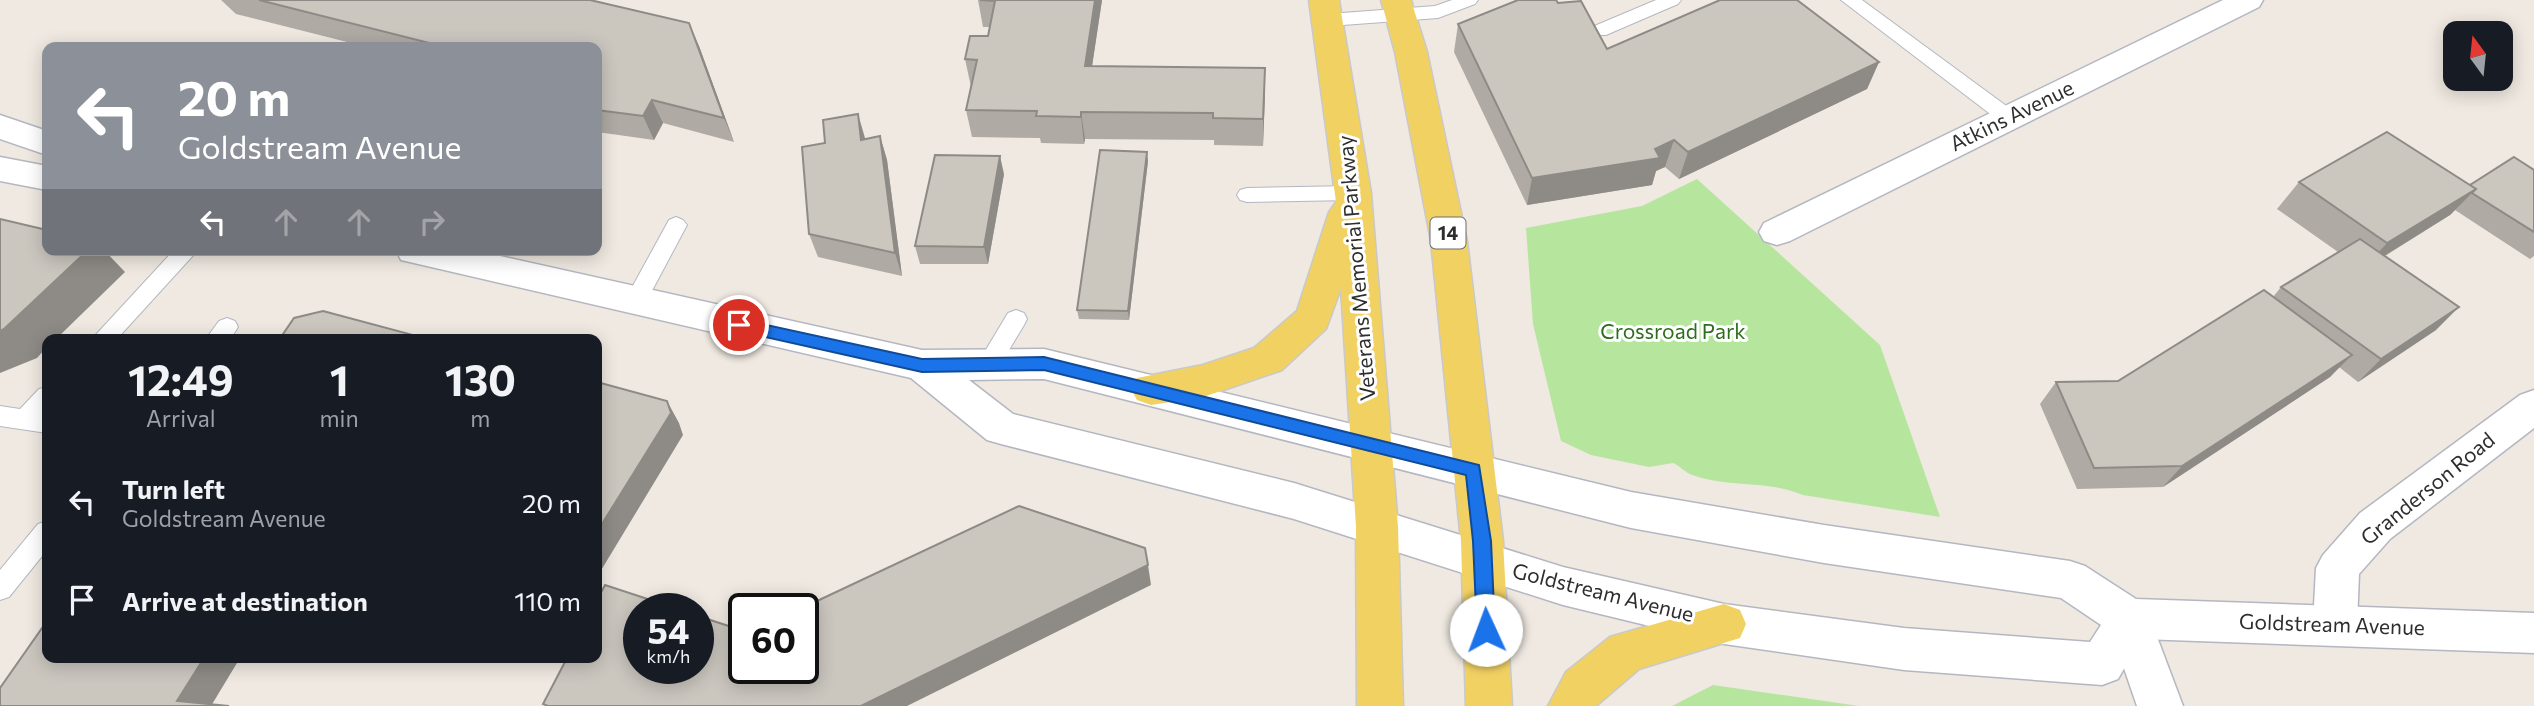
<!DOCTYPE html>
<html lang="en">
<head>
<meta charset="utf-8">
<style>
	body { margin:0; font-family:Commissioner,sans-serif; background:#242831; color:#f1f3f6; height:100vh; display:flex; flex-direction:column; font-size:26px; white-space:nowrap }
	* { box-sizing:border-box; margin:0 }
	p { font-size:23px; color:#9ea1a6 }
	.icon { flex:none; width:38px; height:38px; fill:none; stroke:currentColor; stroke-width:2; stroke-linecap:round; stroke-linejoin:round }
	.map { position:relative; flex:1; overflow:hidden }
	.drawer { position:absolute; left:42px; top:334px; width:560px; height:329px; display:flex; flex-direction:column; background:#171b24; border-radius:14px; box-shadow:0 4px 18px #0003 }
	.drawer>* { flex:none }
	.hud { position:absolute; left:42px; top:42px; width:560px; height:214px; border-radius:14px; box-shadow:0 4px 18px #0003; background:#8c9099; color:#fff; overflow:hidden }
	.needle { width:46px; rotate:345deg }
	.buttons { position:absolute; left:2443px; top:21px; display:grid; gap:14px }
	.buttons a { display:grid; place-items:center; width:70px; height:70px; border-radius:14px; background:#171b24; box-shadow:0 4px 18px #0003; font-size:35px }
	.speed { position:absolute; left:623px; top:593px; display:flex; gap:14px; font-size:35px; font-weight:700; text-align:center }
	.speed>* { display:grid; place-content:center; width:91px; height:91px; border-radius:50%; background:#171b24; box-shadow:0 4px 18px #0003; line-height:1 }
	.speed small { font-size:18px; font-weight:400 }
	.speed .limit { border:4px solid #111; border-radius:10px; background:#fff; color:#111 }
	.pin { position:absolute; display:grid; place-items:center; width:60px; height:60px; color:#fff; margin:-30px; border:4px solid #fff; border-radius:50%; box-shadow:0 2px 7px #0007 }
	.me { position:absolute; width:77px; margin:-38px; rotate:358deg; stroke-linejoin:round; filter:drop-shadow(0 0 5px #0008) }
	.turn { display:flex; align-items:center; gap:24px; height:147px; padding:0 21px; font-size:32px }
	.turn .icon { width:91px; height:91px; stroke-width:2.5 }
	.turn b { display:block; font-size:49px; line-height:60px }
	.lanes { display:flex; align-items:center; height:66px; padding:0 21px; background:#0003; justify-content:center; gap:35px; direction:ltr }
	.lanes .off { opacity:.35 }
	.eta { display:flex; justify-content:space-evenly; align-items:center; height:119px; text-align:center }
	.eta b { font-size:42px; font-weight:700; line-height:49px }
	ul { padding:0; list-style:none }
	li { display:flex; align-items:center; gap:21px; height:98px; padding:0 21px }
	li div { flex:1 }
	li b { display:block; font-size:26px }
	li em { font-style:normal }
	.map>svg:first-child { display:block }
</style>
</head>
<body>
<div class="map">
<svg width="2534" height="706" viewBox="0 0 2534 706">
	<rect width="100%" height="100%" fill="#efe9e1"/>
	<path fill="#b6e59e" d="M1697,179L1880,345L1940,517L1803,495C1768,480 1728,488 1692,475C1686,473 1680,466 1673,463L1649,467L1591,455L1561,441L1533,324L1526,228L1642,206Z
		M1713,685L1859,706H1672Z"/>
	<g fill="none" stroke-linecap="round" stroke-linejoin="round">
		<g stroke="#b4b7c1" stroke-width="2">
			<path id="service" d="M1452,0H1478L1475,4L1438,18L1329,26L1320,20L1329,14L1435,6Z
				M1656,0H1681L1678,4L1606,35H1592L1590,31L1592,27Z
				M1841,0H1862L2016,113L2019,118L2016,123H2002Z
				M1353,186L1360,188L1363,193L1360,198L1353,200L1247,202L1240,200L1237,195L1240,190L1247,188Z
				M676,217L683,220L687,225L646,302L643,308L635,310L627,308L624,302L669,220Z
				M174,250H198L116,340H91Z
				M1016,310L1024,313L1027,319L1024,325L997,370L989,373L981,370L978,364L981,358L1008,313Z
				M227,318L235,321L238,327L230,340H205L219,321Z
				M47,387V433L0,426V406L20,409L39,389Z
				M47,521V550L9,597L0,600V570L38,524Z"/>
		</g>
		<g stroke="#b4b7c1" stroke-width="3">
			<path id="minor" d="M2223,0H2263L2259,7L1790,241L1777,245L1764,241L1759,232L1764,223Z
				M2534,390V428L2390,539L2359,574L2357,624L2351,638L2335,644L2319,638L2313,624L2316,568L2323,555L2360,513L2520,395Z
				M2129,599L2145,605L2183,706H2137L2107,619L2113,605Z"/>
		</g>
		<g stroke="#b4b7c1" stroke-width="3">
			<path id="secondary" d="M0,115L47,131V155L0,139Z
				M0,157L47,166V190L0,181Z
				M396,250H473L922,350L1044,349L1631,492L1824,525L2070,561L2085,566L2136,599L2534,613V653L2141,639L2118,679L2102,685L1904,670L1724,644L1563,605L1294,519L1001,444L987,440L911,378L414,263L401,260ZM1044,379L1631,528L1824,563L2061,598L2101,625L2090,642L1904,628L1724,604L1563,567L1294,483L1013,414L969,380Z"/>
		</g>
		<g stroke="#c9c9c9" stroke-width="3">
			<path id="primary" d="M1309,0H1339L1371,193L1398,527L1403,706H1357L1356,527L1341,288L1326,329L1282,370L1203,397L1151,405L1137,400L1131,389L1137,378L1203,365L1254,348L1297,311L1329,212L1336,202Z
				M1381,0H1411L1427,52L1467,241L1503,541L1512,706H1466L1461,541L1431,241L1395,52Z
				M1724,604L1740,610L1746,624L1740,638L1639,669L1596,706H1548L1566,672L1610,637Z"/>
		</g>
		<use href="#service" fill="#fff" fill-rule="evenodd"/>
		<use href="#minor" fill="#fff" fill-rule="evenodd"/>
		<use href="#secondary" fill="#fff" fill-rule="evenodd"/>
		<use href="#primary" fill="#f2d163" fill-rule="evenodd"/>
	</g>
	<path fill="#afaba4" d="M221,0H590L699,46L734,142L663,123L654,140L597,132V47H367L236,14Z
		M978,0H1102L1092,66L1265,68L1263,146L1214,145V140L1085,139L1084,144L1041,143L1040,138L972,137L966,110L971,87L965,59L988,36L990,27H983Z
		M1558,3L1607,49L1879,62L1867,89L1679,179L1665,167L1656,171L1652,185L1527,205L1454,52L1458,24Z
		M880,136L887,160L902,276L818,257L809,234L865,139Z
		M1148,161L1129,320L1079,319L1077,310Z
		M2534,170V256L2530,259L2455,210L2450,215L2385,256L2436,330L2358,382L2339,367L2330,377L2163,487L2077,489L2040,404L2056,382L2118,381L2273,297L2281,287L2338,252L2277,209L2299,182L2470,185Z
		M1004,174L988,264H920L915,246Z"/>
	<path fill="#8e8b86" d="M1095,0H1102L1088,93L1085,66Z
		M689,23L699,46L734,142L724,118Z
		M1879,62L1867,89L1679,179L1688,152Z
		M1265,68V95L1263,146V119Z
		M652,100L663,123L654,140L643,116Z
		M1081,112L1085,139L1084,144L1081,117Z
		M858,114L865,138L868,163L861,140Z
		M880,136L887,160L902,276L895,253Z
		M1674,140L1665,167L1656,171L1652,185L1527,205L1532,178L1655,149Z
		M1147,152L1148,161L1129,320L1128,311Z
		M1000,156L1004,174L988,264L984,247Z
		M2476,189L2450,215L2363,269L2387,243Z
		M88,250H104L125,272L55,340H47V347L37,358L0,373V331Z
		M2459,307L2436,330L2358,382L2381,359Z
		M2352,355L2330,377L2163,487L2182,466Z
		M667,401L679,423L683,435L597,577V532Z
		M1148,565L1151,585L907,706H861Z
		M204,658H240L211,706L177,701Z"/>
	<path fill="#cbc7bf" stroke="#8e8b86" stroke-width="2" d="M259,0H590L689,23L724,118L652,100L643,116L597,110V47H445Z
		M980,0H1095L1085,66L1265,68L1263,119L1213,118V113L1081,112V117L1036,116L1037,111L966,110L977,60L965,59L970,36H988L995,1Z
		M1518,0H1556L1558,3L1581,1L1607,49L1720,0H1797L1879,62L1688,152L1674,140L1655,149L1660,158L1532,178L1458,24Z
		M858,114L861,140L880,136L895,253L809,234L802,147L825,143L823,120Z
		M2387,132L2476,189L2387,243L2299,182Z
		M1100,150L1147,152L1128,311L1077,310Z
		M935,155L1000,156L984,247L915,246Z
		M2514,157L2534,170V232L2472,193L2476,189L2470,185Z
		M0,219L47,230V250H88L4,329L0,331Z
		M2360,239L2459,307L2381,359L2281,287Z
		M2264,290L2352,355L2182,466L2094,468L2056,382L2118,381Z
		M323,311L413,335L410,340H279L294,318Z
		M597,382L667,401L671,413L597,532Z
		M1019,506L1145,548L1148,565L861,706H548L543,704L567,658H597V600L605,585L678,609H639V668H698V616L744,631V668H803V609H800Z
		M47,621V658H204L177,701L229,706H0V688Z"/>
	<path fill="#1a73e8" stroke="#114b97" stroke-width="2" d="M739,319L922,359L1044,357L1479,465L1491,541L1495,630L1492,636L1486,638L1479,636L1477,630L1473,541L1466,475L1044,370L922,372L734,330L732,325Z"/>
	<g text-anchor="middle" stroke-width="6" stroke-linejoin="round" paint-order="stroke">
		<rect fill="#fff" stroke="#6d6d6d" stroke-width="2" x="1430.5" y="217.5" width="35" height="31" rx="5"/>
		<g font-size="19" font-weight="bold" fill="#2e2e2e">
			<text x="1448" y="240">14</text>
		</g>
		<g font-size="21" fill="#2e2e2e" stroke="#fff">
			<text transform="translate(2012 116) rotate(-26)" y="7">Atkins Avenue</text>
			<text transform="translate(1357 268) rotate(-95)" y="7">Veterans Memorial Parkway</text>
			<text transform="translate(2428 489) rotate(-39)" y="7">Granderson Road</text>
			<text transform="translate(1603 593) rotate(14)" y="7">Goldstream Avenue</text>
			<text transform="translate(2332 625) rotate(2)" y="7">Goldstream Avenue</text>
		</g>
		<g font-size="21" fill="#2c6e1b" stroke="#fff">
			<text x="1673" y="339">Crossroad Park</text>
		</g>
	</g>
</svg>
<div class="buttons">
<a><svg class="needle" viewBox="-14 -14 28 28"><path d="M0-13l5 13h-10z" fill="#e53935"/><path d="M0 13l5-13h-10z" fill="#9ea1a6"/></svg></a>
</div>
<div class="speed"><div>54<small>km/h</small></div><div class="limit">60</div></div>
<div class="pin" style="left:739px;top:325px;background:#d93025"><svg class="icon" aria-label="arrive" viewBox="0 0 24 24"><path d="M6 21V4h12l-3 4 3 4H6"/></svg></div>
<svg class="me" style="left:1486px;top:630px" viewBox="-20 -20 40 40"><circle r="19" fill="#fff"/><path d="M0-13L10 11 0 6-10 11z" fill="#1a73e8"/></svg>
<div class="hud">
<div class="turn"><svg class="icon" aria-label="left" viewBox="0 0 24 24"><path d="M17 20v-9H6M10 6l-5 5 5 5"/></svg><div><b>20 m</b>Goldstream Avenue</div></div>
<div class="lanes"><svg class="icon" aria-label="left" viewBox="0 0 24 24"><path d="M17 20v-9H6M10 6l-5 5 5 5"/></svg><svg class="icon off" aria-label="ahead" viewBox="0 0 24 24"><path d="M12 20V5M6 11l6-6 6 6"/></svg><svg class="icon off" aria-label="ahead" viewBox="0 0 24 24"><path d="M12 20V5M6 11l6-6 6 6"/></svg><svg class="icon off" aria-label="right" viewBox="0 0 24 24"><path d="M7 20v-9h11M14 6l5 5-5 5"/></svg></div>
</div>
<section class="drawer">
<div class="eta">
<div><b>12:49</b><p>Arrival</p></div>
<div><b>1</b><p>min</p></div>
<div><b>130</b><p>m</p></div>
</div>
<ul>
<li><svg class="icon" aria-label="left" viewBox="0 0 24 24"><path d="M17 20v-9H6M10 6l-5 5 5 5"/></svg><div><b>Turn left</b><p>Goldstream Avenue</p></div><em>20 m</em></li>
<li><svg class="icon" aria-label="arrive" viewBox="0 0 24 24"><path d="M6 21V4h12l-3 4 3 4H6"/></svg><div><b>Arrive at destination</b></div><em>110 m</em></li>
</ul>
</section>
</div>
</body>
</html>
